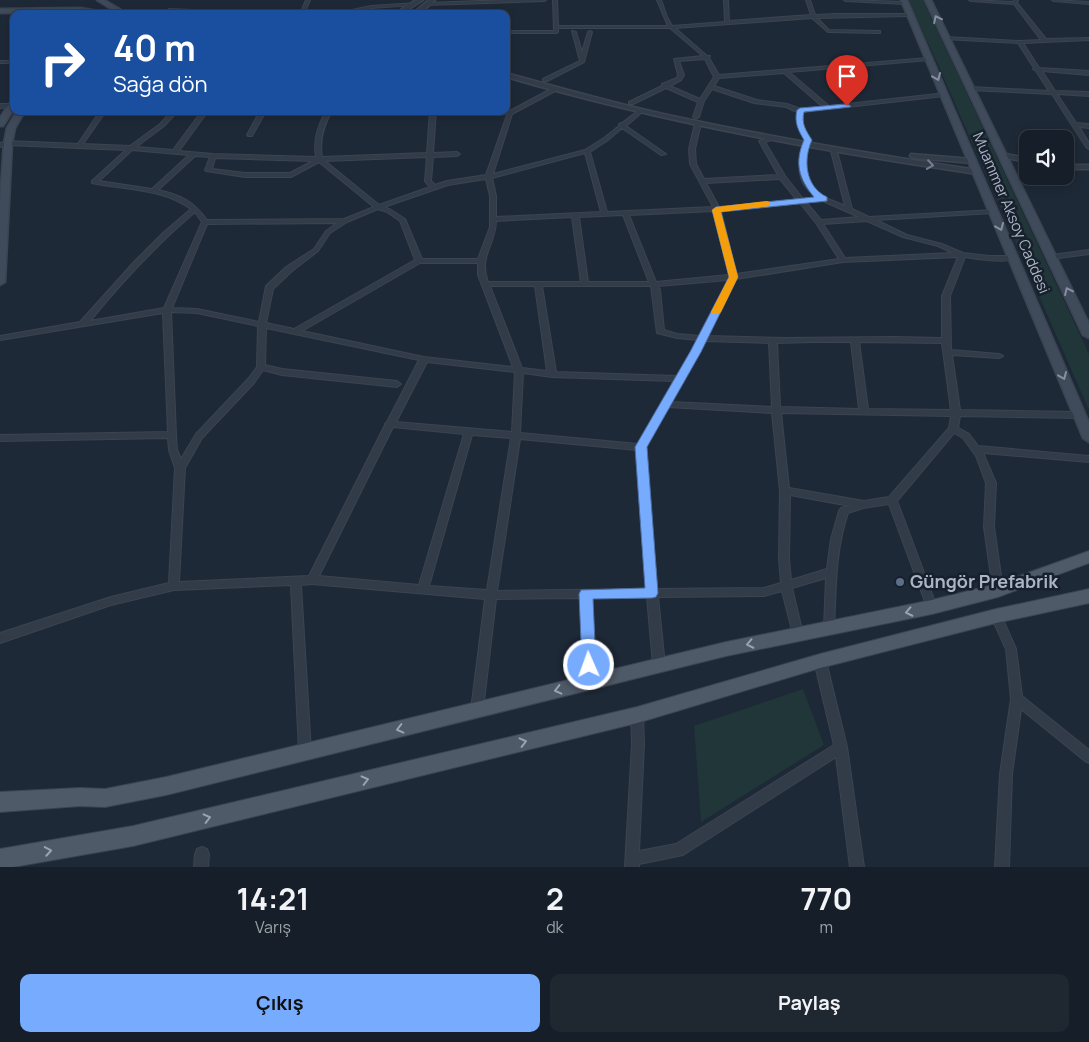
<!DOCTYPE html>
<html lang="tr">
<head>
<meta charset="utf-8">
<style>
	body { margin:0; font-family:Manrope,sans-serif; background:#1f2731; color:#f1f3f6; height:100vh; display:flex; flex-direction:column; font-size:19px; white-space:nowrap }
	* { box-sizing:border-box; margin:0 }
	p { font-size:16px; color:#9ea2a8 }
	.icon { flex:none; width:28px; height:28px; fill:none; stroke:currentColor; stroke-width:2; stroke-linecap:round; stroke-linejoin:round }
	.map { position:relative; height:867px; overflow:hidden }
	.side { display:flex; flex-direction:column; background:#161f29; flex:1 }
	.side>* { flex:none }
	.guide { position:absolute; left:10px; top:10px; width:500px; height:105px; border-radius:10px; box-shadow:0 2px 12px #0003,0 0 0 1px #353d46; background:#1a4fa0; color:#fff; overflow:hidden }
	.tools { position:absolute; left:1019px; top:130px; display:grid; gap:10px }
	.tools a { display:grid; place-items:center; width:55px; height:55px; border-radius:10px; background:#161f29; box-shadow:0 2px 12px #0003,0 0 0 1px #353d46; font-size:25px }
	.pin { position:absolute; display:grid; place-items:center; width:42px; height:42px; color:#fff; margin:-51px -21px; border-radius:50% 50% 50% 0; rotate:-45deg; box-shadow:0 0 5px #0007 }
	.pin .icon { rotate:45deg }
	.me { position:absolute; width:55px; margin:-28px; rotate:358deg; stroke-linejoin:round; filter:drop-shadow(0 0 4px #0008) }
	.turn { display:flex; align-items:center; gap:18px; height:105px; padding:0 20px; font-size:22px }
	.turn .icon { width:65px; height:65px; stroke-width:2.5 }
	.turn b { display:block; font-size:35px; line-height:42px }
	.eta { display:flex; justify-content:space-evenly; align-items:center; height:85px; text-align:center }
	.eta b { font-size:30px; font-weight:700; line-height:35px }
	.button { display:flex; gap:10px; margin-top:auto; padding:10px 20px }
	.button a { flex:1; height:58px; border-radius:10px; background:#77abfe; color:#111; font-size:20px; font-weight:700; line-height:58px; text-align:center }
	.button a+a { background:#1f2731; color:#f1f3f6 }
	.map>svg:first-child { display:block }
</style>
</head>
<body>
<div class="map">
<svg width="1089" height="867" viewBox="0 0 1089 867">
	<rect width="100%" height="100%" fill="#1e2937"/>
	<path fill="#203638" d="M908,0H923L1089,354V410L940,69Z
		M803,689L824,745L701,822L694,726Z"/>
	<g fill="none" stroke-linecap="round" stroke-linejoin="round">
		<g stroke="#3b4451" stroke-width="2">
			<path id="minor" d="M306,0H310L304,14H300Z
				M506,0H546L544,1L427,5L425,4L427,3Z
				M553,0H557L558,26H668L657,0H661L667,17L672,26L725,22L724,0H728L729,21L811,15L806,0H810L815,15L835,14H912L910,16L817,18L829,30L880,31V33H878L828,32L812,18L675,28L707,56H710L709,58L719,75L929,58L931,59L929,60L789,72L829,106L946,93V95L944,96L803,112V126L811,140C802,157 804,181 820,194C826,199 837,202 845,206L831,151L834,149L837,151L852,209L869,217L995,210V212L993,213L876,220L907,235L942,244L963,253L989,256H1013L1016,258C1007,264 977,259 965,257L950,296L951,350L999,354L1003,356L999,358L952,355L960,410L1080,412L1084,415L1080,418L960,416L958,428L969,434L978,446L1089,456V462L983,453L996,483L994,527L1003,590L1002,593L998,594L994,593L993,590L984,527L986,483L976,456L963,438L954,433L897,501L937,607L936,610L932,611L928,610L927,607L889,504L863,508L848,513C835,551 836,589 834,628L833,631L829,632L825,631L824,628L826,578L792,588L803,634L802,637L798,639L794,637L793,634L782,591L764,596L658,597L665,665L663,668L659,670L655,668L653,665L647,597L591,598L596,682L594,686L590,687L586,686L584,682L581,598L496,599L483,710L481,714L477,715L473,714L471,710L485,599L312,584L301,585L311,752L309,756L305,758L301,756L299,752L291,585L174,590L111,605L0,643V633L111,597L169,583L175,468L169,450L168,438L0,441V435L168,432L163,313L0,340V336L80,322L134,262L163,233L191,209C162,188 125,190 92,183V181L126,150L8,145L0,147V143L8,141L78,144L100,111H106L83,144L130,146L160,124L172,111H178L164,126L136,147L173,150L202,111H208L179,151L213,154L316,157C313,140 318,126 326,111H332C323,126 319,140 322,157L427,153L430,111H436L433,153L457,152L460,154L457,156L433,157L431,181L435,185L447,181L486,175L508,112L553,88L555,89V91L512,114L493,174L585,150L604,138L619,126V124L622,123L639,110L642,112L641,113L626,126L666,154L661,155L622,128L608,140L590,152L607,212L713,207L690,164L689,149L695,123L698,121L701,123L695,149L696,164L704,179L778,175L759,141L772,136L774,137V139L765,142L785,176L803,199L817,198C812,194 806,188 803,183C797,171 799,151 805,140L798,126L797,112L786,107L754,103L712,89L704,101L699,117L696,119L693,117L698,102L666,88L633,104H629V102L662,86V84L677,78L678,75L674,59L703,56L670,28H558V32L556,33H506V31H554ZM705,59L714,77L700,99L670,86L681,80L684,75L679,61ZM784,73L823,107L801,109L787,104L757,100L714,86L719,78ZM132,150L189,155L152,189L99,181ZM585,153L601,212L496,217V196L492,178ZM195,156L210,157L205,170L206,171L245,177H291L319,162L374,207L344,219L207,220C193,201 181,195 158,190ZM427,157L425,181L430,187L379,205L325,161ZM215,158L313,161L290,173H245L212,169ZM486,179L490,196V227L478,259H422L405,219L391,210L384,207L448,185ZM780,179L797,200L719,207L706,183ZM823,201L859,217L821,220L806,202ZM800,203L816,223L839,259L736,274L721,211ZM378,209L387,212L400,221L415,260L294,329L266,323L273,289L292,271L318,251L330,233L347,222ZM714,211L729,275L656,282L629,215ZM195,212L202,222L164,308L90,321C122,282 156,245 195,212ZM623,215L649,282H588L579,217ZM572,217L581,282H488C478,256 496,244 496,221ZM867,221L903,237L938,246L953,253L845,258L823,224ZM337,223L326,231L314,249L286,267L266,286L259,322L197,309L172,308L207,224ZM958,257L942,296V338L893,337L785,338L708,336L736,279L843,262ZM420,263H478V275L513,367L424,357L302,331ZM728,280L700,336L677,334L664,330L660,290L658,286ZM490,286H535L547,371L522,368ZM542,286H651L657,333L677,338L698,340L677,376L556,372ZM171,312L197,313L258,326L257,367L248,379L196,434L181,459L177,450L176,435ZM266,328L419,360L387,422L385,424V425L309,576L179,582L185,468L202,438L254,383L263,370L282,375L397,387L401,384L397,381L282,369L265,365ZM705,341L769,343L772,407L671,402L685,379L684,378ZM812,342H851L859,409L780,407L777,343ZM859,342L942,343L951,410L868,409ZM427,362L515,372L512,432L396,422ZM523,373L552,377L674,381L638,444L520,433ZM668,407L772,413L780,491L779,559L781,583L764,588L657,589L645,447ZM781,413L951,416L949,428L889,497L864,501L789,488ZM393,427L464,434L419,585L319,576ZM472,435L511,438L487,590L429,586ZM520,439L637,450L647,589L497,591ZM790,495L850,506L841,508L839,511L831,539L827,569L791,580L789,559Z
				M844,0L905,2L907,3L905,4L846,1Z
				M969,0L1013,2L1014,0H1018L1017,3L1046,39L1089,38V40L1023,43L1039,68L1089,71V75L1042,71L1055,91L1089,92V96L1057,94L1076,123L1089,124V128L1079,127L1089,143V149L1086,147L1052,94L969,90V88L971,87L1049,91L1036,71L1033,69L1034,68L1018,43L944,39V38L946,37L1020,41L1041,40L1014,4L971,1Z
				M1052,0L1089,2V4L1054,1Z
				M417,3L415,5L371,8L343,14H333L371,6Z
				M169,9L265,13L267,14H227L167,11Z
				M572,31L576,32L582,52L588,32L590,31L592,32L584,62L547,81H543V79L580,61Z
				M0,61H14V63H0Z
				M0,104H12L14,105V107L0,108Z
				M260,111H266L252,136H248L247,135Z
				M1089,250V254L1052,259L1049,257L1052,255Z
				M996,612L1000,613L1016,649L1022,696L1089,750V763L1085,761L1021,709L1012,774L1009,867H995L1000,774L1011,699L1006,649L991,616L992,613Z
				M820,656L824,658L826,661L847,747L864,867H850L836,757L683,855L639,864V867H625L632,744L631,715L633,711L637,710L641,711L643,715L644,744L639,851L676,844L834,745L814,661L816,658Z
				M202,847L207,849L209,854L208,867H194L195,854L197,849Z"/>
		</g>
		<g stroke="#3b4451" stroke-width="3">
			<path id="tertiary" d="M416,0H423L401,14H394Z
				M429,0H435L419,14H412Z
				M506,73C565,89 623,106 682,118C780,139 878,155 977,170L981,172L977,174C818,151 661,122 506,77Z
				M1000,153L1028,158V162L1000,157Z
				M911,154L972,159L976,161L972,163L914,158L910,156Z
				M1065,165H1089V169H1065Z"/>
		</g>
		<g stroke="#3b4451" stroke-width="3">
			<path id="secondary" d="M97,0H104L128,14H119Z
				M901,0H907L1089,423V442L1083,438Z
				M925,0H931L1089,324V338L1083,335Z
				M80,8L116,14H98L83,10L80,12L0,13V9Z
				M11,101H14V109L3,126H0V118Z
				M17,111H25L15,128L12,143L5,282L0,285V202L4,143L7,128Z"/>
		</g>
		<g stroke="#3b4451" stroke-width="2">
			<path id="primary" d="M1089,551V563L998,597L932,614L726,656L166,795L105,807L80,806L0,812V792L80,788L105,789L166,777L726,642L932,600L997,584Z
				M1089,589V603L996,623L820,668L637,723L133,846L13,867H0V849L133,826L637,707L820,654L996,609Z"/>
		</g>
		<use href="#minor" fill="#323b48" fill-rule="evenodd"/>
		<use href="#tertiary" fill="#323b48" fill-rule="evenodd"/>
		<use href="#secondary" fill="#3f4a5b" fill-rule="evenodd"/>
		<use href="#primary" fill="#4f5a68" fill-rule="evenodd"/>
	</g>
	<defs><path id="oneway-chevron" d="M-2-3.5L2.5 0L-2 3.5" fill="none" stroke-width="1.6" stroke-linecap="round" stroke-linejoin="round" transform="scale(1.25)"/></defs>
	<g stroke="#8590a0">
		<use href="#oneway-chevron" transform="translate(937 19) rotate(-116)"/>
		<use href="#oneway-chevron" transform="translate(937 77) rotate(67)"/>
		<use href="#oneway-chevron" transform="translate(1000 227) rotate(67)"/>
		<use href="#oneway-chevron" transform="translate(1068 291) rotate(-115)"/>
		<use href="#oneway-chevron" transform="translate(1063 376) rotate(67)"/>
	</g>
	<use stroke="#757e8d" href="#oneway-chevron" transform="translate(930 165) rotate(8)"/>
	<g stroke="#99a3b2">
		<use href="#oneway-chevron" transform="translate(909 612) rotate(168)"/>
		<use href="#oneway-chevron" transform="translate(750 644) rotate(168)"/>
		<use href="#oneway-chevron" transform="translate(558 690) rotate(166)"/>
		<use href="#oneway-chevron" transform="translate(400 729) rotate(166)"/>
		<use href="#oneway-chevron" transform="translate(523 742) rotate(-14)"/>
		<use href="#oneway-chevron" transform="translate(365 780) rotate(-14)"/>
		<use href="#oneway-chevron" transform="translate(207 818) rotate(-14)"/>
		<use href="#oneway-chevron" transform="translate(48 851) rotate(-10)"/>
	</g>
	<path fill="#77abfe" stroke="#4d6fa5" d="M847,104L851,106L850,107L804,112C801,123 806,131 812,140C803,159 805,187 827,197V201L721,212L738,277L701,352L647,447L658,593L656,597L652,598L593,599L596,665L594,669L589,671L584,669L582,665L579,594L581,590L645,588L635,447L690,352L729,277L712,210L716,207L814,197C799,179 794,163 804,140C798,130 794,122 797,110L800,108Z"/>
	<path fill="#f59e0b" d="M767,201L770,202V206L721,212L738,277L721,312L719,314H712L711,312L729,277L712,210L716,207Z"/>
	<circle fill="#5c6f8a" stroke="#17202c" stroke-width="2" cx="900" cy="582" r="5"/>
	<g text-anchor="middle" stroke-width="5" stroke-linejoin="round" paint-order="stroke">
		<g font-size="15" fill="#abb5c5" stroke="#17202c">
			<text transform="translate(1011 213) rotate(67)" y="5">Muammer Aksoy Caddesi</text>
		</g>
		<g font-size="18" font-weight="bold" fill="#abb5c5" stroke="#17202c" text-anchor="start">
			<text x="910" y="588">Güngör Prefabrik</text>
		</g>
	</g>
</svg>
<div class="tools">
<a><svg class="icon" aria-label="sound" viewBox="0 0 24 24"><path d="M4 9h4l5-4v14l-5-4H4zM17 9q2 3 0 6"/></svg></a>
</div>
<div class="pin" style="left:847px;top:106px;background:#d93025"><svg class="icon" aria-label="arrive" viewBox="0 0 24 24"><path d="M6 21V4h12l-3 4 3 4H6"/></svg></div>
<svg class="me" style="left:589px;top:665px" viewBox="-20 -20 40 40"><circle r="17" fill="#77abfe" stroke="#fff" stroke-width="3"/><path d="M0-11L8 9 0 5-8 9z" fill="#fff"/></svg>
<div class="guide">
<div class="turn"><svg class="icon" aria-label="right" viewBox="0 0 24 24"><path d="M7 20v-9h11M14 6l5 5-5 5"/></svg><div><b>40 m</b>Sağa dön</div></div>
</div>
</div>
<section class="side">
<div class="eta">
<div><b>14:21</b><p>Varış</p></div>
<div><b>2</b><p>dk</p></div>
<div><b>770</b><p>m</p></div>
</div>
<div class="button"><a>Çıkış</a><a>Paylaş</a></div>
</section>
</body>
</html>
